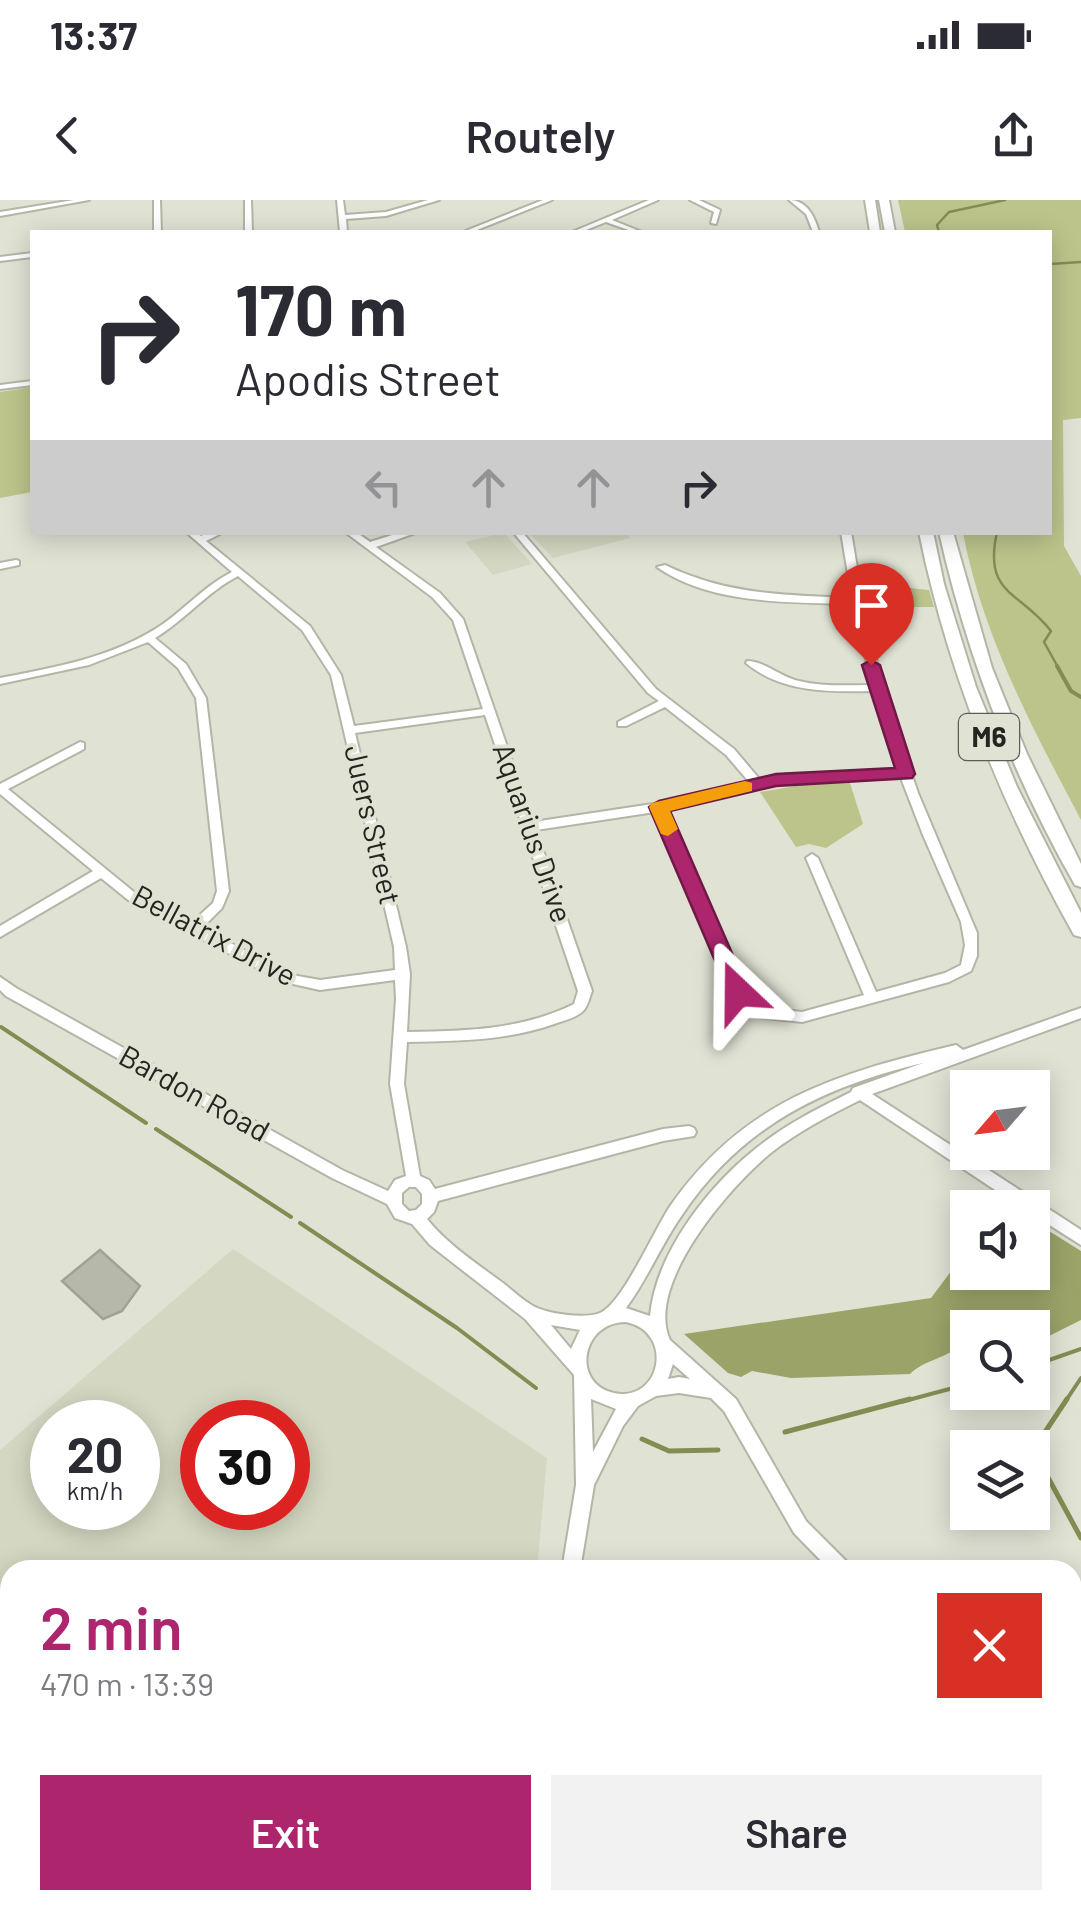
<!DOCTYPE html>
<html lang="en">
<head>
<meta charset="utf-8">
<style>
	body { margin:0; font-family:Barlow,sans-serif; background:#f2f2f3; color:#2b2b33; height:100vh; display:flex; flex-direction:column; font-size:38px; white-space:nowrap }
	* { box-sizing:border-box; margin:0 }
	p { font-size:32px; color:#7c7c81 }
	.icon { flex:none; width:55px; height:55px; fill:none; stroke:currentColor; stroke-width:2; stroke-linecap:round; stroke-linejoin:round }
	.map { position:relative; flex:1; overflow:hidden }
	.sheet { position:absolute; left:0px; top:1360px; width:1082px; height:350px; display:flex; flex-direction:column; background:#fff; border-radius:30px 30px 0 0; box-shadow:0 5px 25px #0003 }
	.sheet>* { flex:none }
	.banner { position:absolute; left:30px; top:30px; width:1022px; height:305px; border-radius:0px; box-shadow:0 5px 25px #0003; background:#fff; color:#2b2b33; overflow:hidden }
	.needle { width:65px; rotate:242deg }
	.fabs { position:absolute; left:950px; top:870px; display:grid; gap:20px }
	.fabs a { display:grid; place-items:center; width:100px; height:100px; border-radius:0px; background:#fff; box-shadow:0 5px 25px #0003; font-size:50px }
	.speed { position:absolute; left:30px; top:1200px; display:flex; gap:20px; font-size:50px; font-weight:700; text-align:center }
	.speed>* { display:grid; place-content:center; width:130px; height:130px; border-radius:50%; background:#fff; box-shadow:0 5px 25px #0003; line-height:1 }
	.speed small { font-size:25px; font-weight:400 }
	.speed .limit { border:15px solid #d22; background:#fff; color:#111 }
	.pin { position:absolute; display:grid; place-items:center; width:85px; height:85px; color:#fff; margin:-102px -42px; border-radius:50% 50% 50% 0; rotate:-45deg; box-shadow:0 0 10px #0007 }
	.pin .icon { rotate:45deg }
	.me { position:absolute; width:110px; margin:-55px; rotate:337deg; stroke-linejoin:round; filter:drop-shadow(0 0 8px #0008) }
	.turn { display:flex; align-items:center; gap:35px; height:210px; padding:0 40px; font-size:45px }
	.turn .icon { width:130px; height:130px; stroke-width:2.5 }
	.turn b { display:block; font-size:70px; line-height:85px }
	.lanes { display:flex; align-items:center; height:95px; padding:0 40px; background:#0003; justify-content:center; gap:50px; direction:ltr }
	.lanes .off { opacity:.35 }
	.round { display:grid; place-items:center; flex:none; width:105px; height:105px; border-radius:0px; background:#f2f2f3 }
	.head { display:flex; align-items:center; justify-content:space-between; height:170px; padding:0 40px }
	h1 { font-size:60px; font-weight:600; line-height:75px; color:#ad266d }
	.action { display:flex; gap:20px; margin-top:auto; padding:20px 40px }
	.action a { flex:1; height:115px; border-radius:0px; background:#ad266d; color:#fff; font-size:40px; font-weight:600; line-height:115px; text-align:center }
	.action a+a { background:#f2f2f3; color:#2b2b33 }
	.status { display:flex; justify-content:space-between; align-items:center; height:70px; padding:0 50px; background:#fff; direction:ltr }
	.status svg { height:28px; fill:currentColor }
	header { display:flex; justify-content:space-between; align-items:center; height:130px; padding:0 40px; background:#fff; font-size:45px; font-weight:600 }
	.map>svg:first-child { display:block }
</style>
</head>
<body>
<div class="status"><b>13:37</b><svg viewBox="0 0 49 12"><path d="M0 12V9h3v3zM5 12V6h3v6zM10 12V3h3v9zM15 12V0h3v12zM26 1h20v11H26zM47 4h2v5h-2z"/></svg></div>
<header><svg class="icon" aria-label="back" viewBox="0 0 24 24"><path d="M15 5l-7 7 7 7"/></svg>Routely<svg class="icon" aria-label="share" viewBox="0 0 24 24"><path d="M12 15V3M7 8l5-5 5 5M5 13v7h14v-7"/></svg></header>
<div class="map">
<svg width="1081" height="1710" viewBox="0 0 1081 1710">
	<rect width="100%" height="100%" fill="#e0e3d4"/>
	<path fill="#d4d7c1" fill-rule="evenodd" d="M504,333L532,364L493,375L465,342Z
		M529,333H626L630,338L553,358Z
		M233,1049L547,1258L537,1370H10V1700H435L429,1710H0V1250ZM52,1222H138V1308H52ZM202,1222H288V1308H202Z"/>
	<path fill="#bdc48b" d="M898,0H1081V218L1063,220L1064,346L1081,376V620C1032,527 983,437 963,333L1050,332V32H905Z
		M32,187V292L0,298V192Z
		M866,381L907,382L909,388L929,390L934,407H870Z
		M813,583H850L863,624L826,648L809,644L796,647L760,592Z"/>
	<path fill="#9ba369" d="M1033,1021L1081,1051V1120L1033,1144L1032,1128H968L967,1141C947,1159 925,1159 910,1174L791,1178L752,1171L741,1177L728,1173L684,1134L931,1098L967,1050L968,1072H1032Z"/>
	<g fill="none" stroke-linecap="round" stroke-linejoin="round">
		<path stroke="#858c53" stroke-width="2.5" d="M939,32L937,25L949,12L1005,0
			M1050,64L1081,62
			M997,332C983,395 1019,390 1051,431L1044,442L1059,469"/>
		<path stroke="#858c53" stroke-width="4" d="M1057,466L1071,491L1081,497
			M1,827L146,923
			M156,929L291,1017
			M300,1023L457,1128L536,1188
			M1032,1166L1081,1149
			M901,1202L968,1184
			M1065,1202L1081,1178"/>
		<path stroke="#858c53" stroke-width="5" d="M1067,1199L1033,1250L1081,1338
			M785,1232L910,1199
			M642,1239L669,1251L718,1250"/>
	</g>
	<path fill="#b6b8aa" stroke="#a0a294" stroke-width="2.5" d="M100,1050L140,1086L122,1111L103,1119L62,1081Z"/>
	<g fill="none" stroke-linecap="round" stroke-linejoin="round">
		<g stroke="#b3b5a7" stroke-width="4">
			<path id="minor" d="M74,0H89L0,16V12Z
				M154,0H160L161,32H154Z
				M245,0H251L252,32H245Z
				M337,0H343L345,15L386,12L428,0H439L386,16L346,19L347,32H340Z
				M543,0H552L472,32H463Z
				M649,0H658L612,20L642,32H634L606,22L581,32H572Z
				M690,0H699L720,10L716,24L711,23L714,12Z
				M789,0C807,0 815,17 819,32H813L806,14Z
				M32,53V57L0,61V57Z
				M32,181V185L0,189V185Z
				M186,332H196L201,336L210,332H224L206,341L310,426L341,475L354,526L483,509L453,420L432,397L345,332H356L370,342L402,332H418L376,347L440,393L463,419L533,622L686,599L750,583L726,555L665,507L626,526H618V522L659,501L648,493L513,332H522L656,489L734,549L761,581L787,574L899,571L874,491C829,492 782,493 746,463L747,461C764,461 781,477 799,481C823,487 848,485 872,485L853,404C789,402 712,405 657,367L665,365C727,395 785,395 852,398L841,332H851L866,421L889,508L918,593L977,733V756L971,771L949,782L802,822L758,817L731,792L655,612L536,630L592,791C589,798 588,807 582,812C575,818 563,821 554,824C506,841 456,841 407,842L404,884L420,976L429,980L435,989L663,929L689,926L694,928L696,932L694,936L663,941L438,1001L434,1012L427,1019C448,1045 476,1063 503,1083C512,1090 522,1100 533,1106C547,1114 585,1119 600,1113C623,1103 655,1028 671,1005C745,900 837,873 956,845L963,850L1081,808V818L872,894L1081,1030V1045L1032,1014V1008H1022L860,900C830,915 799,931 772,952C732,984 644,1084 670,1140L736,1199L806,1321L849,1364L852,1370H830L794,1333L724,1211L711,1198L679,1193L656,1196L638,1206L623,1226L594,1285L580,1370H562L576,1285L574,1175L525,1119L430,1045L412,1024L395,1018L387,1004L332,978L6,796L0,790V777L16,788L342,970L388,991L395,980L406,976L390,884L396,799L395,780L320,790L284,782L132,703L101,678L0,737V726L93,671L0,594V584L80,542L84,543V549L8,589L140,697L191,723L213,703L217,691L196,498L178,468L148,442L89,465L0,484V478C57,467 115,457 163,424C187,407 206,385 232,372ZM238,376L302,430L331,475L394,747L395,770L320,780L292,775L202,728L222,708L229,691L206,498L186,464L155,438C185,420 207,392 238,376ZM485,515L578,791L574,804C522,830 465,831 407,832L410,774L406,747L355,533ZM901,578L923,635L961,722L965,745L961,765L945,773L876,792L818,658L812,654L806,658L864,795L802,812L766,808L743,789L666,610L787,582ZM923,863L853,888L851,892C821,907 790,922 763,943C712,981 656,1051 650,1116L626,1108C648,1078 661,1045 682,1015C741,927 822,887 923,863ZM409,987H416L422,994V1004L416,1010L409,1011L402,1004V993ZM626,1122C675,1132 661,1203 614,1193C571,1184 581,1122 626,1122ZM551,1125L580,1130L571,1149ZM673,1164L690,1179L679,1177L668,1179ZM591,1199L616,1209L593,1252Z
				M16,360L19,361V365L0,369V363Z
				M0,1456L10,1461V1481L0,1476Z
				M1072,1538L1081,1543V1564L1072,1560Z
				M220,1700H244L249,1710H225Z
				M464,1700H486L482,1710H460Z"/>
		</g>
		<g stroke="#b3b5a7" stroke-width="4">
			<path id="highway" d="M865,0H875L880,32H870Z
				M879,0H889L895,32H885Z
				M919,332H933L944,384L976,487L1017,587L1081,713V737L1074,735C1003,608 948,475 919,332Z
				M939,332H953L992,468L1027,554L1081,664V687L1075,685C1012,575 967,455 939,332Z"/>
		</g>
		<use href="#minor" fill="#fff" fill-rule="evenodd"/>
		<use href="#highway" fill="#fff" fill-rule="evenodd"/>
	</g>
	<path fill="#ad266d" stroke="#701947" stroke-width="2.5" d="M871,460L880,465L915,574L912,578L776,586L670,611L749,792L738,800L731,798L649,607L659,601L776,574L895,568L862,465Z"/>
	<path fill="#f59e0b" d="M745,581L752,583V591L670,611L678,629L668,636L661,634L649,607L652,603Z"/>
	<g text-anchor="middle" stroke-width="8" stroke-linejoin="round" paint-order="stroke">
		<rect fill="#e0e3d4" stroke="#5c5e56" stroke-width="2.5" x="959" y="514" width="60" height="46" rx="8"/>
		<g font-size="28" font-weight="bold" fill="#242520">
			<text x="989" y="547">M6</text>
		</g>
		<g font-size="30" fill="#242520" stroke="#e0e3d4">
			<text transform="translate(372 625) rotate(77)" y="10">Juers Street</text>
			<text transform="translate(532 633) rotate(71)" y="10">Aquarius Drive</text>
			<text transform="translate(214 736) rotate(28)" y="10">Bellatrix Drive</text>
			<text transform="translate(194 894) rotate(29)" y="10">Bardon Road</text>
		</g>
	</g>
</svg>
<div class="fabs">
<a><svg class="needle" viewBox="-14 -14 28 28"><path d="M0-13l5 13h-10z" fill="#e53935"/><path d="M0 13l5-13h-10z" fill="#7c7c81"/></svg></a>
<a><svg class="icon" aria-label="sound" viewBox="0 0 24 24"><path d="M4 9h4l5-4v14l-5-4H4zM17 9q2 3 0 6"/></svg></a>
<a><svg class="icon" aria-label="search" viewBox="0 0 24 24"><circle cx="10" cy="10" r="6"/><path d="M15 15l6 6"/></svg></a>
<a><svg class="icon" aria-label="layers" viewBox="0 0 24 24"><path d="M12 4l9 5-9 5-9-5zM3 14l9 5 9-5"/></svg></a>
</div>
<div class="speed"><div>20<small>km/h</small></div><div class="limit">30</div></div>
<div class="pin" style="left:871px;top:465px;background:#d93025"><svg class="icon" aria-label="arrive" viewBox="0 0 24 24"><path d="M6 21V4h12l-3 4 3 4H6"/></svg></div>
<svg class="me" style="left:738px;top:792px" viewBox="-20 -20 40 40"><path d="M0-17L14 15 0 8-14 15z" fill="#ad266d" stroke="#fff" stroke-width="4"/></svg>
<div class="banner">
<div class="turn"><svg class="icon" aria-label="right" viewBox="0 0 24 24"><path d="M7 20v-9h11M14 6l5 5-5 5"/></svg><div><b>170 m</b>Apodis Street</div></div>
<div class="lanes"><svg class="icon off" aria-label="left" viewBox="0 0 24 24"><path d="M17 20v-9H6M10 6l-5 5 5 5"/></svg><svg class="icon off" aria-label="ahead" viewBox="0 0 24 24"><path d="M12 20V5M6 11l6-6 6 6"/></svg><svg class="icon off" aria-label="ahead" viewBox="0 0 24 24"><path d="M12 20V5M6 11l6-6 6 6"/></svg><svg class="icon" aria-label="right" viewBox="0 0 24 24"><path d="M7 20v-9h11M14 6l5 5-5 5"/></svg></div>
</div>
<section class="sheet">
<div class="head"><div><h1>2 min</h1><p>470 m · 13:39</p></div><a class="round" style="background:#d93025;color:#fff"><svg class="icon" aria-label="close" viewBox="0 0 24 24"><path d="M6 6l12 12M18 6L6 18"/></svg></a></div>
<div class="action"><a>Exit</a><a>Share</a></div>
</section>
</div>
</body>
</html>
